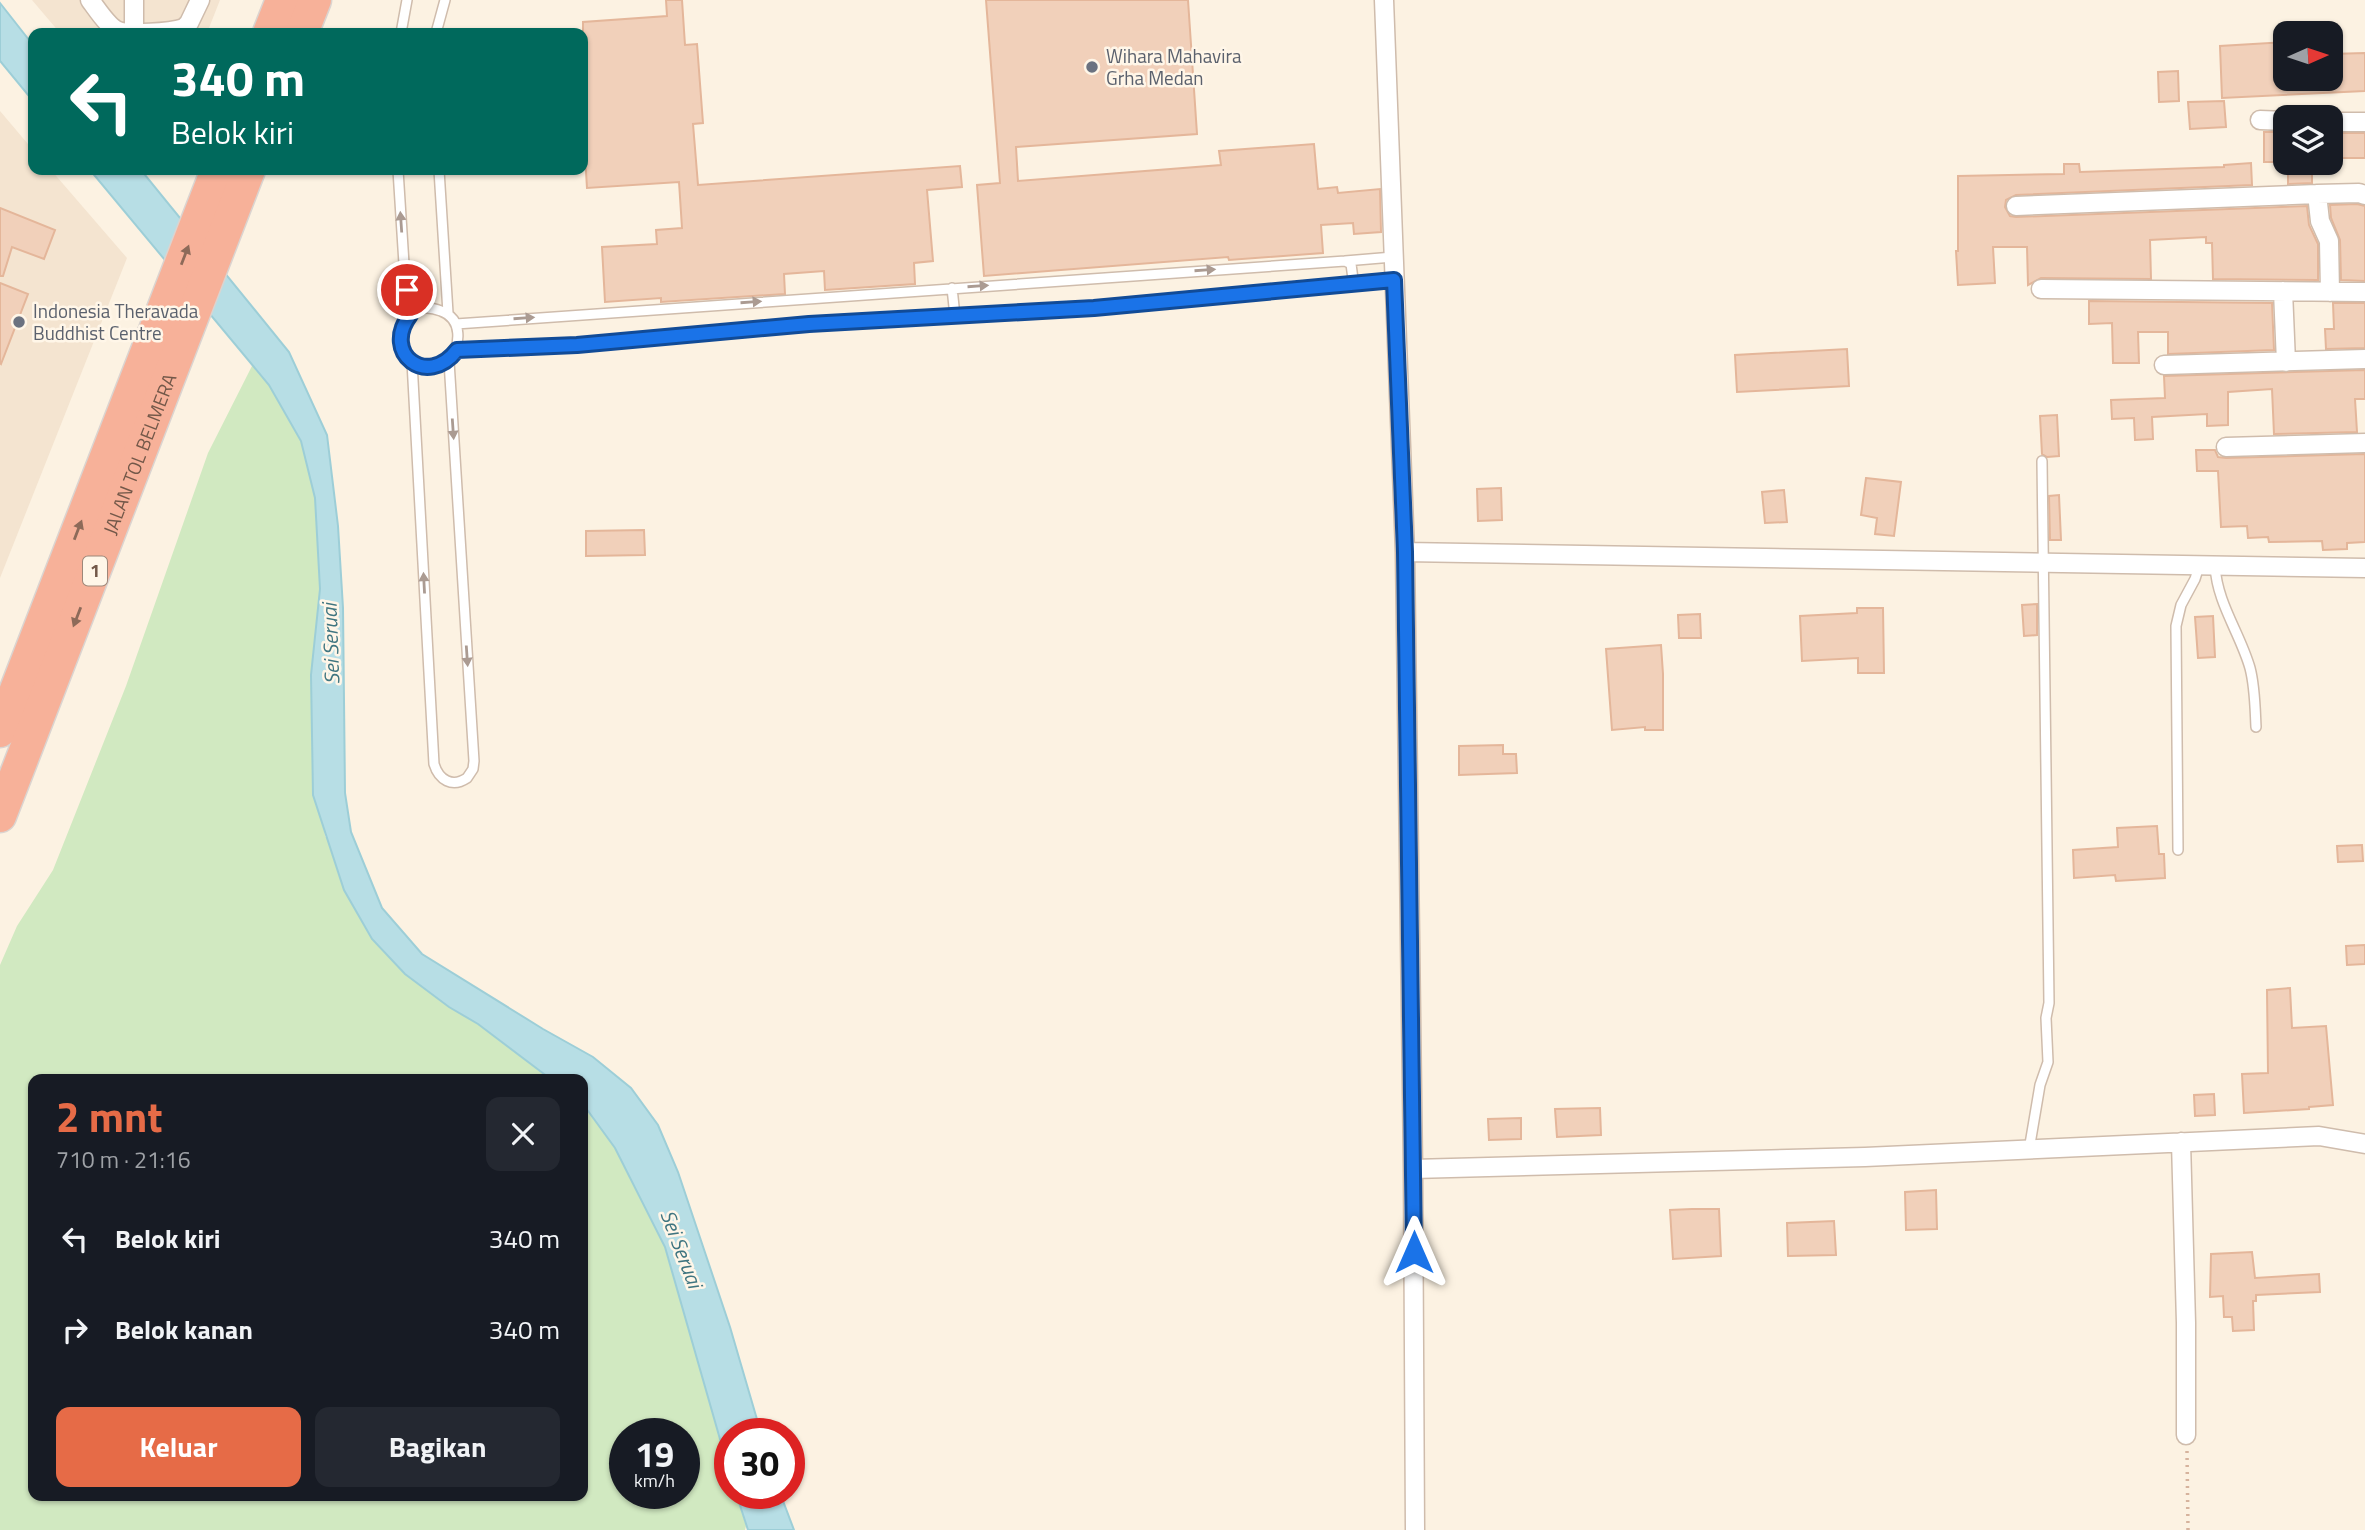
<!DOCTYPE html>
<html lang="id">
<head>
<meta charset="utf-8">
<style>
	body { margin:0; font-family:"Titillium Web",sans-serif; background:#242831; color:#f1f3f6; height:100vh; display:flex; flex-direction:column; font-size:26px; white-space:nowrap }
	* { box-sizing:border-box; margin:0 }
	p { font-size:23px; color:#9ea1a6 }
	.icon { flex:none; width:38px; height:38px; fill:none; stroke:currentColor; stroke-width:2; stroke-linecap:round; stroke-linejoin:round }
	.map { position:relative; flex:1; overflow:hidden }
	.panel { position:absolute; left:28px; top:1074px; width:560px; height:427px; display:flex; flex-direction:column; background:#171b24; border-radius:14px; box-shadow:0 2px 5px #0004 }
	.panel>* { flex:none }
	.top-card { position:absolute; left:28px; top:28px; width:560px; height:147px; border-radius:14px; box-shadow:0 2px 5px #0004; background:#00695c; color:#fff; overflow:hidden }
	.needle { width:46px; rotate:87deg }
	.fabs { position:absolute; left:2273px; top:21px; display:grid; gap:14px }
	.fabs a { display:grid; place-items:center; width:70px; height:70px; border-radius:14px; background:#171b24; box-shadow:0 2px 5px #0004; font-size:35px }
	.speed { position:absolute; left:609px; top:1418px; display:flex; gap:14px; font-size:35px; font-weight:700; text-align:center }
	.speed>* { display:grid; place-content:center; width:91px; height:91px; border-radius:50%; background:#171b24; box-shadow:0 2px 5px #0004; line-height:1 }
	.speed small { font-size:18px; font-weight:400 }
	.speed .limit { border:10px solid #d22; background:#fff; color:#111 }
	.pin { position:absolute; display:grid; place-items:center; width:60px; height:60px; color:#fff; margin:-30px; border:4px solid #fff; border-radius:50%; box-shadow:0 2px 7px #0007 }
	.me { position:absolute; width:77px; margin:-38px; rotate:0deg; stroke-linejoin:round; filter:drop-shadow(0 0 5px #0008) }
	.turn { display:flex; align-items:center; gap:24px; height:147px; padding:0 28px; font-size:32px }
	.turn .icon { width:91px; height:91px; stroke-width:2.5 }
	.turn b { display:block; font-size:49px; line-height:60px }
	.round { display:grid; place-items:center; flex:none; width:74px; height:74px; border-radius:14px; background:#242831 }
	.overview { display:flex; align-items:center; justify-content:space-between; height:119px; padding:0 28px }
	h1 { font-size:42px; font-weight:700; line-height:52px; color:#e66b47 }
	.cta { display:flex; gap:14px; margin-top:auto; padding:14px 28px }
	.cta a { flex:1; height:80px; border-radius:14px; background:#e66b47; color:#fff; font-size:28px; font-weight:700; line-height:80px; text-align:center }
	.cta a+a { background:#242831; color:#f1f3f6 }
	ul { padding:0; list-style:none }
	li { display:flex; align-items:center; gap:21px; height:91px; padding:0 28px }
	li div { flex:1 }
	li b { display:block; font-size:26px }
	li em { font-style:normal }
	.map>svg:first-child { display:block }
</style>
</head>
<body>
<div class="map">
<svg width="2365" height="1530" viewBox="0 0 2365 1530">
	<rect width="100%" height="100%" fill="#fcf2e2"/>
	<path fill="#f4e4d0" d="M32,0H220L207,33H60Z
		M0,111L33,150V170H51L127,258L0,578Z"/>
	<path fill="#d1e9c1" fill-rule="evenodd" d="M253,364L269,385L301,441L315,498L320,589L311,675L325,836L449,1007L478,1023L552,1080H33V1496H583V1104L615,1148L665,1247L730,1474V1493H736L746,1526L745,1530H0V965L17,926L53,870L126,686L208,453ZM625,1433H684V1493H625Z"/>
	<path fill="#b7dee5" stroke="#9dced7" stroke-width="2" d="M0,3L33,45V101L0,61Z
		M90,170H141L289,352L327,435L338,526L343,608L345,793L351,832L382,908L422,954L543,1029L593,1057L631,1088L658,1125L678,1172L730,1327L761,1433H730V1474L665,1247L615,1148L583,1104V1080H552L478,1024L449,1007L405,974L372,939L344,890L313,795L311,675L320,589L315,498L301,441L269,385Z
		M736,1493H780L794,1530H748Z"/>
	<path fill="#f1d0ba" stroke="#e4b69a" stroke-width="2" d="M666,0H682L685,45L697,44L703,123L693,124L698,185L960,166L962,187L927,190L933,261L914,263L915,284L825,290L824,271L784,274L785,294L661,302V298L605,302L602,247L657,244L656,230L682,228L679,182L587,188L583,121V22L667,16Z
		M986,0H1188L1197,134L1016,147L1018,181L1221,165L1219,151L1314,144L1318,189L1337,187L1338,193L1380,189L1381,232L1354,234L1353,223L1321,225L1323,253L1229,260L1228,257L984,276L977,185L1000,183Z
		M2286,42V79H2331V54L2365,53V91L2222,98L2220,46Z
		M2178,71L2179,101L2159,102L2158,72Z
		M2224,101L2226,127L2190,129L2188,102Z
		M2264,132H2286V162H2264Z
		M2332,133H2365V158H2332Z
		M2251,163L2252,185L2016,195L2006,200L2005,207L2010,216L2016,217L2307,206L2309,225L2318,244V280L2213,279L2212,243H2206V237L2150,240L2151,279L2041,278L2028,285L2027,247H1993L1995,283L1958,285L1956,251H1958V176L2064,174V164H2079L2080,172L2224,167V165Z
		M2288,163H2312V183L2288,184Z
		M2357,204L2365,206V281L2341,280L2340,240L2331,218L2330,205Z
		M0,208L55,230L44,259L12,247L3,276H0Z
		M0,283L28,294L1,364L0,363Z
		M2089,301L2272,303L2274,350L2168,354V332H2138L2139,363H2113L2112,323L2089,324Z
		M2333,303H2365V348L2326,349L2325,329H2334Z
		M1847,349L1849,386L1737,392L1735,355Z
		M2365,370V399H2355L2357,432L2274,434L2272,389L2228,392V425L2207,426V414L2152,417L2153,439L2135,440L2134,418L2112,419L2111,400L2165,398L2164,376Z
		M2057,415L2059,456L2047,457L2042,454L2040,416Z
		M2196,450H2215L2218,457L2226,458L2365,454V542L2347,543V549L2323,550L2322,541L2269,542L2268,537L2248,538L2247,526L2221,527L2218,471H2197Z
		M1866,478L1901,482L1894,536L1875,534L1877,518L1861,515Z
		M1501,488L1502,520L1478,521L1477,489Z
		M1784,490L1787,522L1765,523L1762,492Z
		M2059,495L2061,540H2050L2049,496Z
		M644,530L645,555L586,556V531Z
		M2037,604V635L2024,636L2022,605Z
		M1857,608H1883L1884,673H1858V658L1802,661L1800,616L1857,613Z
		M1700,614L1701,638H1679L1678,615Z
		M2213,616L2215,657L2198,658L2195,617Z
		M1661,645L1663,674V730H1645V727L1612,730L1606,649Z
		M1503,745V754H1516L1517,773L1459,775V746Z
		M2157,826L2159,854H2164L2165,878L2116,881L2115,875L2074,878L2073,850L2118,847L2117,828Z
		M2362,845L2363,861L2338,862L2337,846Z
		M2365,945V964L2347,965L2346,946Z
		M2290,988L2292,1028L2326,1026L2333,1105L2309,1107V1109L2244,1113L2242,1074L2268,1073L2267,990Z
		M2214,1094L2215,1115L2195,1116L2194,1095Z
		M1600,1108L1601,1135L1557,1137L1555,1109Z
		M1521,1118V1139L1489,1140L1488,1119Z
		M1936,1190L1937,1229L1906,1230L1905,1192Z
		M1692,1209H1719L1721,1256L1673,1259L1670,1210Z
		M1834,1221L1836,1255L1788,1256L1787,1223Z
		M2252,1252L2255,1278L2319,1274L2320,1292L2256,1295V1301H2253L2254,1330L2233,1331L2232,1317H2224L2223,1296L2210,1297L2211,1254Z"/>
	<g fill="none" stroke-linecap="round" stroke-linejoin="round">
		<g stroke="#cfbcac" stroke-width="12">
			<path id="lane" d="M401,33L407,0
				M436,33L445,0
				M398,170L404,264L410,315
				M439,170L448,313
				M1345,261L1393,257
				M952,288L955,316
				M456,324L1345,261L1351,264L1353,279L1347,284
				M457,350L577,345L809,324L1094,308L1394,280
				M412,362L434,764C439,780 452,788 467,778L473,769L474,761L449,361C461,345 463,319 441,311C386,289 388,394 449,361
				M2215,566C2217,603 2240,633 2250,668C2255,687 2255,707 2256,727
				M2178,850L2176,626L2181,605L2195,579L2199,566
				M2029,1150L2040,1085L2048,1062L2046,1018L2049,1003L2042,461"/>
		</g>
		<g stroke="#cfbcac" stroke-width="21">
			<path id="street" d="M90,0C97,9 106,24 116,30C128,36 171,32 184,28L189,23L200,0
				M134,0V32
				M1384,0L1405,552L1413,1169L1415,1530
				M2260,120L2286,121
				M2331,122H2365
				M2317,194L2320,221L2329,241L2330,292
				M2016,206L2317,194L2359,193L2365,195
				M2041,289L2365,292
				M2283,291L2286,362
				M2164,365L2365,359
				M2226,447L2365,443
				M1405,552L2365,568
				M2181,1142L2186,1323V1435
				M1413,1169L1865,1157L2319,1136L2365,1144"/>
		</g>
		<g stroke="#dbd4d0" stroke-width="35">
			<g id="highway">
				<path d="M269,33L282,0"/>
				<path d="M302,33L315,0"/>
				<path d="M0,731L217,170"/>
				<path id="s1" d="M0,816L249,170"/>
			</g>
		</g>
		<path stroke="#d6b39d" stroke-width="3.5" stroke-dasharray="2 5" stroke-linecap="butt" d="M2187,1451L2188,1530"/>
		<use href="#lane" stroke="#fff" stroke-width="9"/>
		<use href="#street" stroke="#fff" stroke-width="18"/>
		<use href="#highway" stroke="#f7b199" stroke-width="32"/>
	</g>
	<defs><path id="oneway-solid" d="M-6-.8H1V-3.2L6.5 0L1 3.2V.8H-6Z" transform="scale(1.75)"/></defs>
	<g fill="#ab9b92">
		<use href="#oneway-solid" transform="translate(401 222) rotate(-94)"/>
		<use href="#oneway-solid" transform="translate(1205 270) rotate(-4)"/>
		<use href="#oneway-solid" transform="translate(978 286) rotate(-4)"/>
		<use href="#oneway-solid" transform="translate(751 302) rotate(-4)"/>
		<use href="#oneway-solid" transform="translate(524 318) rotate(-4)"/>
		<use href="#oneway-solid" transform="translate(453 429) rotate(86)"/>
		<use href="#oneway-solid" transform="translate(424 583) rotate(-93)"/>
		<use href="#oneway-solid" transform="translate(467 656) rotate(86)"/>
	</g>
	<g fill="#8d6a59">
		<use href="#oneway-solid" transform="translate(185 255) rotate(-69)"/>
		<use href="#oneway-solid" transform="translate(78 530) rotate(-69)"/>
		<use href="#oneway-solid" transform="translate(77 617) rotate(111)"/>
	</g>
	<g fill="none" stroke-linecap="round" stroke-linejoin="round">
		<g stroke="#114b97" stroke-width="18">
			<path id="route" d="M407,290L410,315C381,353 427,389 457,350L577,345L809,324L1094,308L1394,280L1405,552L1414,1252"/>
		</g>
		<use href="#route" stroke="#1a73e8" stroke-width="12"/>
	</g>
	<g fill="#6b7280" stroke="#fff6e8" stroke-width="2.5">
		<circle cx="1092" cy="67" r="7"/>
		<circle cx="19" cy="322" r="7"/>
	</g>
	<g text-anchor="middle" stroke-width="5" stroke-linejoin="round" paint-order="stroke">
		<rect fill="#fff6e8" stroke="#9d8779" stroke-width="2" x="83" y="556.5" width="24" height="29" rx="5"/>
		<g font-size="18" font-weight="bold" fill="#735849">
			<text x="95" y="577">1</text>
		</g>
		<g font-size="19" fill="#5b616d" stroke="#fff6e8" text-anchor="start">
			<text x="1106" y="63">Wihara Mahavira<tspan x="1106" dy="22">Grha Medan</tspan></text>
			<text x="33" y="318">Indonesia Theravada<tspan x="33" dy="22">Buddhist Centre</tspan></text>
		</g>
		<g font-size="19" fill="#735849" stroke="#fff6e8">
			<text dy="7" stroke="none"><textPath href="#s1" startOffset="388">JALAN TOL BELMERA</textPath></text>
		</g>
		<g font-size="21" font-style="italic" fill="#3f7580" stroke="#fff6e8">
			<text transform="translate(331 644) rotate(-92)" y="7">Sei Seruai</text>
			<text transform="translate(681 1249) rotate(69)" y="7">Sei Seruai</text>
		</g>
	</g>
</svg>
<div class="fabs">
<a><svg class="needle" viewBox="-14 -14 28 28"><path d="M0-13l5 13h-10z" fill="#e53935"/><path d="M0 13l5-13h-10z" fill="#9ea1a6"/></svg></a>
<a><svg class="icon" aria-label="layers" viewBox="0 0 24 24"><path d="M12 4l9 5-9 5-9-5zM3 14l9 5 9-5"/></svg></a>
</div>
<div class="speed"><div>19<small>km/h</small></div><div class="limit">30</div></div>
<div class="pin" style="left:407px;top:290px;background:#d93025"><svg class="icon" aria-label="arrive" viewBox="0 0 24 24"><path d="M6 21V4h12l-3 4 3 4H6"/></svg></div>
<svg class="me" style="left:1414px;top:1252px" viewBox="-20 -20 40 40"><path d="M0-17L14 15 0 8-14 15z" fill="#1a73e8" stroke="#fff" stroke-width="4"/></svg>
<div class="top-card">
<div class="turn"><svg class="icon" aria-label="left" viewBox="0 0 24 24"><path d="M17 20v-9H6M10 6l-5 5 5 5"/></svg><div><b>340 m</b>Belok kiri</div></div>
</div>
<section class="panel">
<div class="overview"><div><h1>2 mnt</h1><p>710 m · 21:16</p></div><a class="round"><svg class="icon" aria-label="close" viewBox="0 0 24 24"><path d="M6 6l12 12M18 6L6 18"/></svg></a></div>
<ul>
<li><svg class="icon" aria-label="left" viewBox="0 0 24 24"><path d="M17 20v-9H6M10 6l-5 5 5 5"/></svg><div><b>Belok kiri</b></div><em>340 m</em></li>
<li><svg class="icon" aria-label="right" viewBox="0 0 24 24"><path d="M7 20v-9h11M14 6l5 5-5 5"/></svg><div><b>Belok kanan</b></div><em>340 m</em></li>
</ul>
<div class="cta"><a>Keluar</a><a>Bagikan</a></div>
</section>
</div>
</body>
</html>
